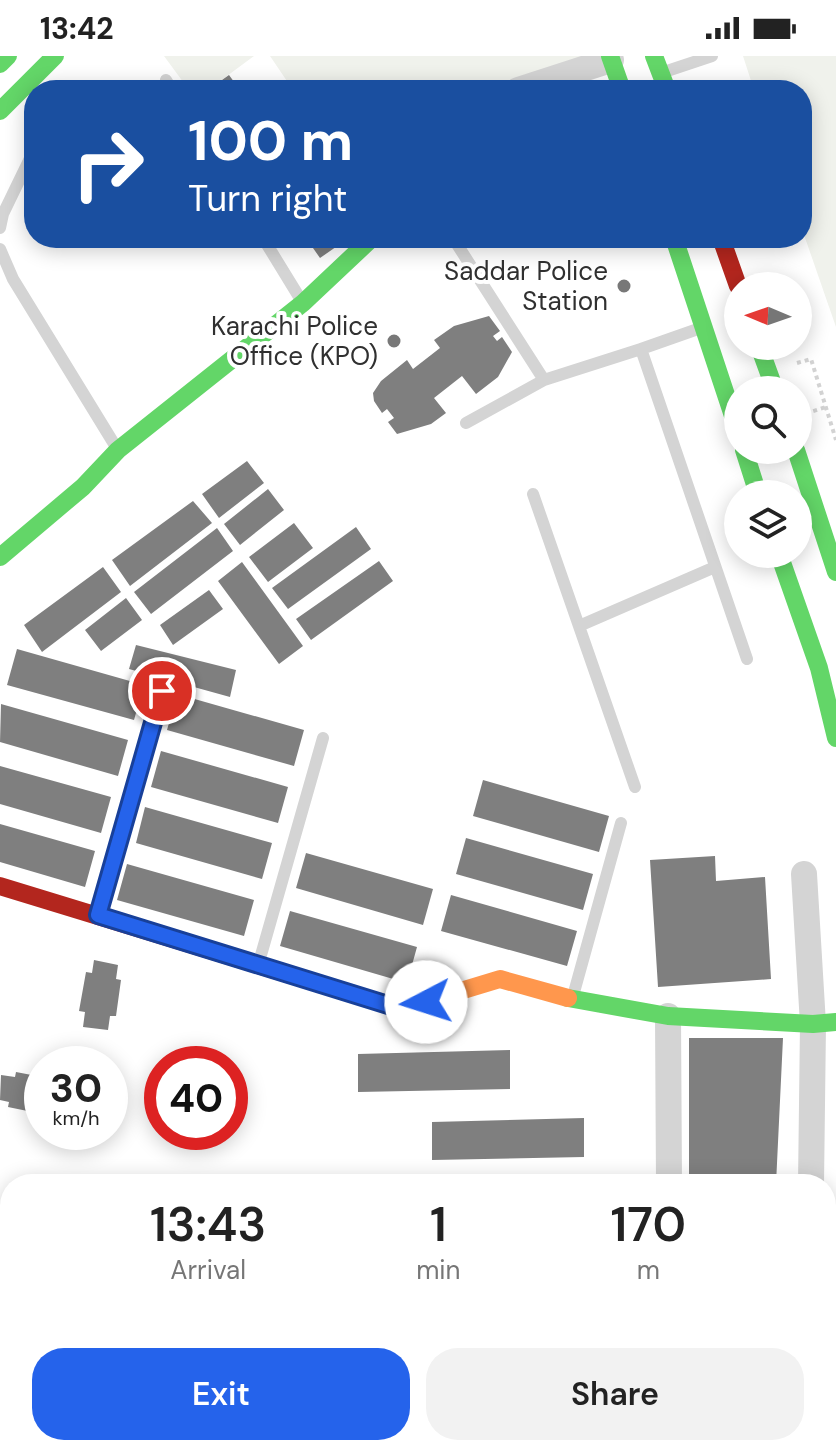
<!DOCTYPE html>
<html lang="en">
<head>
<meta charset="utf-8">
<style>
	body { margin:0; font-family:"DM Sans",sans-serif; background:#f2f2f2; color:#222; height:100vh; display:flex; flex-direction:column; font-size:30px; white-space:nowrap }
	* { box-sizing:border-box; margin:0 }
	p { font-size:26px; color:#767676 }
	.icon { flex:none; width:44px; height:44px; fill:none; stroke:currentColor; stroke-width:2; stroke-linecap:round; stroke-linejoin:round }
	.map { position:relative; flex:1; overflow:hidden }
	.side { position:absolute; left:0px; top:1118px; width:836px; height:282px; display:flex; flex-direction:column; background:#fff; border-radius:32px 32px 0 0; box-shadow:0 4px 20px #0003 }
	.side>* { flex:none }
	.banner { position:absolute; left:24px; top:24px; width:788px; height:168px; border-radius:32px; box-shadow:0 4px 20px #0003; background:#1a4fa0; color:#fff; overflow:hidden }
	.needle { width:52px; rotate:272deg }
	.controls { position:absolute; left:724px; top:216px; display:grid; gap:16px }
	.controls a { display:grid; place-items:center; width:88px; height:88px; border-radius:50%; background:#fff; box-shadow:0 4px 20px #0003; font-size:40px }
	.speed { position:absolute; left:24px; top:990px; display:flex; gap:16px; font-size:40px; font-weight:700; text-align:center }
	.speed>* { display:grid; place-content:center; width:104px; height:104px; border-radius:50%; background:#fff; box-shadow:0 4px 20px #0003; line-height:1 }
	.speed small { font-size:20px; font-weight:400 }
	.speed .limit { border:12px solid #d22; background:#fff; color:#111 }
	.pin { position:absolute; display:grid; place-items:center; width:68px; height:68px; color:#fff; margin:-34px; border:4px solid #fff; border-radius:50%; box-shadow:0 2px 8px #0007 }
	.me { position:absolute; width:88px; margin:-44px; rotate:265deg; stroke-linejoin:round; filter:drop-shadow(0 0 6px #0008) }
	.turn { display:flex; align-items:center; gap:28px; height:168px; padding:0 32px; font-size:36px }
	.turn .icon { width:104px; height:104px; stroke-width:2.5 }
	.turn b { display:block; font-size:56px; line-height:68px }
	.eta { display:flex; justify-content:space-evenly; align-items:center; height:136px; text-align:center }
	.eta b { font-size:48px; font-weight:600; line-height:56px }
	.button { display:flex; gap:16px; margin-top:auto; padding:16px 32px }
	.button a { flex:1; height:92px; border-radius:32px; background:#2563eb; color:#fff; font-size:32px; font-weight:600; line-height:92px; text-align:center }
	.button a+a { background:#f2f2f2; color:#222 }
	.status { display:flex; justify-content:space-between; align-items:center; height:56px; padding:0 40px; background:#fff; direction:ltr }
	.status svg { height:22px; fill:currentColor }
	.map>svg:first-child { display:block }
</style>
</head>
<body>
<div class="status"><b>13:42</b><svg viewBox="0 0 49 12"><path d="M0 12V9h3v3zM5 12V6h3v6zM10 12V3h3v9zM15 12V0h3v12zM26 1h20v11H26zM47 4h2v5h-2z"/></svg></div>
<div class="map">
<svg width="836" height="1399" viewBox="0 0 836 1399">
	<rect width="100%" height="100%" fill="#fff"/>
	<path fill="#f0f2ec" d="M164,0H254L208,34H189Z
		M270,0H584L521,34H293Z
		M743,0H836V271L802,173V34H754Z"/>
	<path fill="#7f7f7f" d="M229,19L240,34H208Z
		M306,182H340L343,186L320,202Z
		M489,260L500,275L493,280L497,285L502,281L512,296L498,321L476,338L462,320L434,342L446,357L431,368L397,378L388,366L394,362L387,353L382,357L374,345L373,337L381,325L407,304L413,313L440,292L434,284L454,270Z
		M247,405L264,427L219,462L202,438Z
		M268,433L284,454L240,489L224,468Z
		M193,445L212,467L130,530L112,504Z
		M294,467L313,492L268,526L249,501Z
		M356,471L371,493L288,553L272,532Z
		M217,472L233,495L151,558L134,536Z
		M379,505L393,525L311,584L296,563Z
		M242,506L303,590L279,608L218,525Z
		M103,511L121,536L42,596L24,569Z
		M209,534L223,553L173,589L160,569Z
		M126,542L142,564L101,595L85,574Z
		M136,589L236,614L230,641L129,613Z
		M17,593L144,629L134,664L7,629Z
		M177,638L304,674L294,710L167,674Z
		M1,648L128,684L118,720L0,686Z
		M161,695L288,731L278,767L151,731Z
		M0,710L111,741L101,777L0,748Z
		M483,724L609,760L599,796L473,760Z
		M145,751L272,787L262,823L136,787Z
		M0,768L95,795L85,831L0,806Z
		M466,782L593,818L583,854L456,818Z
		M306,797L433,833L423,869L296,832Z
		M715,800L716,825L765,821L771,923L658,931L650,804Z
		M127,808L254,844L244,880L117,844Z
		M451,839L577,875L567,910L441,875Z
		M290,855L417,891L407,927L280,890Z
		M94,904L118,909L116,923L121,924L116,960H110L108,974L83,971L85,956L79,955L86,916L92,917Z
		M689,982H783L776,1128H689Z
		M510,994V1033L358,1036V998Z
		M16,1016L42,1021V1058L8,1051L9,1046L0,1044L1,1019L15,1021Z
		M584,1062V1101L432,1104V1066Z
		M0,1181L10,1183V1249L0,1247Z
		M0,1308H10V1346H0Z
		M163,1390H189V1399H163Z
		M285,1390H449V1399H285Z
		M490,1390H532V1399H490Z"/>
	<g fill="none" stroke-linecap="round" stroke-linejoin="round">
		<path stroke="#d3d3d3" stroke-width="4" stroke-dasharray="4 4" stroke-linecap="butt" d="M797,307L811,303L836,384
			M798,360L826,351
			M826,1342V1362H836
			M826,1368H836"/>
		<path stroke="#d4d4d4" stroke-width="12" d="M667,15L712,0
			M166,24L172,34
			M0,172L3,158L34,94
			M263,182L301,244
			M453,182L544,324
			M0,193L13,223L116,391
			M695,274L641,293L747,603
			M466,367L544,324L641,293
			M533,438L635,731
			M579,570L715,511
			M99,856L162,635
			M259,906L323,682
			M573,940L621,767"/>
		<path stroke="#d4d4d4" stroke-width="26" d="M518,34L611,4
			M804,818L813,968L811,1128
			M668,960L669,1128
			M673,1390L674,1399
			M806,1399V1390"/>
		<path stroke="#63d668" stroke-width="18" d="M610,0L622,34
			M654,0L667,34
			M0,8L8,0
			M0,55L55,0
			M674,182L738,375
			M759,290L775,334
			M744,394L758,438
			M796,394L836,516
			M779,498L819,612L836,682
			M0,501L83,431L118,394L303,247L372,182
			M568,942L668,960L813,968L836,966"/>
		<path stroke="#ff974d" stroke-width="18" d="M320,928L401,953L500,923L568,942"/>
		<path stroke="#b3261e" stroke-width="18" d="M721,182L738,230
			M0,830L320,928"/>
	</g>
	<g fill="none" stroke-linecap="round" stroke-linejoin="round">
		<g stroke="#184099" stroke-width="20">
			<path id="route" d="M162,635L98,859L401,953L426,946"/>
		</g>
		<use href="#route" stroke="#2563eb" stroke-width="14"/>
	</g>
	<g fill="#787878" stroke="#fff" stroke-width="3">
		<circle cx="624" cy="230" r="8"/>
		<circle cx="394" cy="285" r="8"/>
	</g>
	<g text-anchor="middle" stroke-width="8" stroke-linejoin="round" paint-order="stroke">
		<g font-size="26" fill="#303030" stroke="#fff" text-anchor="end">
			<text x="608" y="224">Saddar Police<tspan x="608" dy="30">Station</tspan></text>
			<text x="378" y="279">Karachi Police<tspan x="378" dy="30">Office (KPO)</tspan></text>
		</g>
	</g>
</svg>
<div class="controls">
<a><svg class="needle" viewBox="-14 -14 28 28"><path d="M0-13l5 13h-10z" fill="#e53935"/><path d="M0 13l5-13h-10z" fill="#767676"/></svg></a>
<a><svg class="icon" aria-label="search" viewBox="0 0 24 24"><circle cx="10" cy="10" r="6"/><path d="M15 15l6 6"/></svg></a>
<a><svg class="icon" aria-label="layers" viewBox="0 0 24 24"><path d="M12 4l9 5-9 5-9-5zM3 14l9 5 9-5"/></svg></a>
</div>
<div class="speed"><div>30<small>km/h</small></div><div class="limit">40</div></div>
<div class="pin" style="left:162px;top:635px;background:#d93025"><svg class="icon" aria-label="arrive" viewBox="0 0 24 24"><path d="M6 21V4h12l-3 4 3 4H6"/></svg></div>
<svg class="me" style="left:426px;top:946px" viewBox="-20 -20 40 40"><circle r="19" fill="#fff"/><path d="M0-13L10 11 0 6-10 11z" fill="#2563eb"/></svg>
<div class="banner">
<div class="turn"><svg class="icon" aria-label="right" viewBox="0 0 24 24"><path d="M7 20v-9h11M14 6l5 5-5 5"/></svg><div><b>100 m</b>Turn right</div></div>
</div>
<section class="side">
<div class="eta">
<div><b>13:43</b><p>Arrival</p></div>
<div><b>1</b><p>min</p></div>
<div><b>170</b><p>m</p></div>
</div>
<div class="button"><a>Exit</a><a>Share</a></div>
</section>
</div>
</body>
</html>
